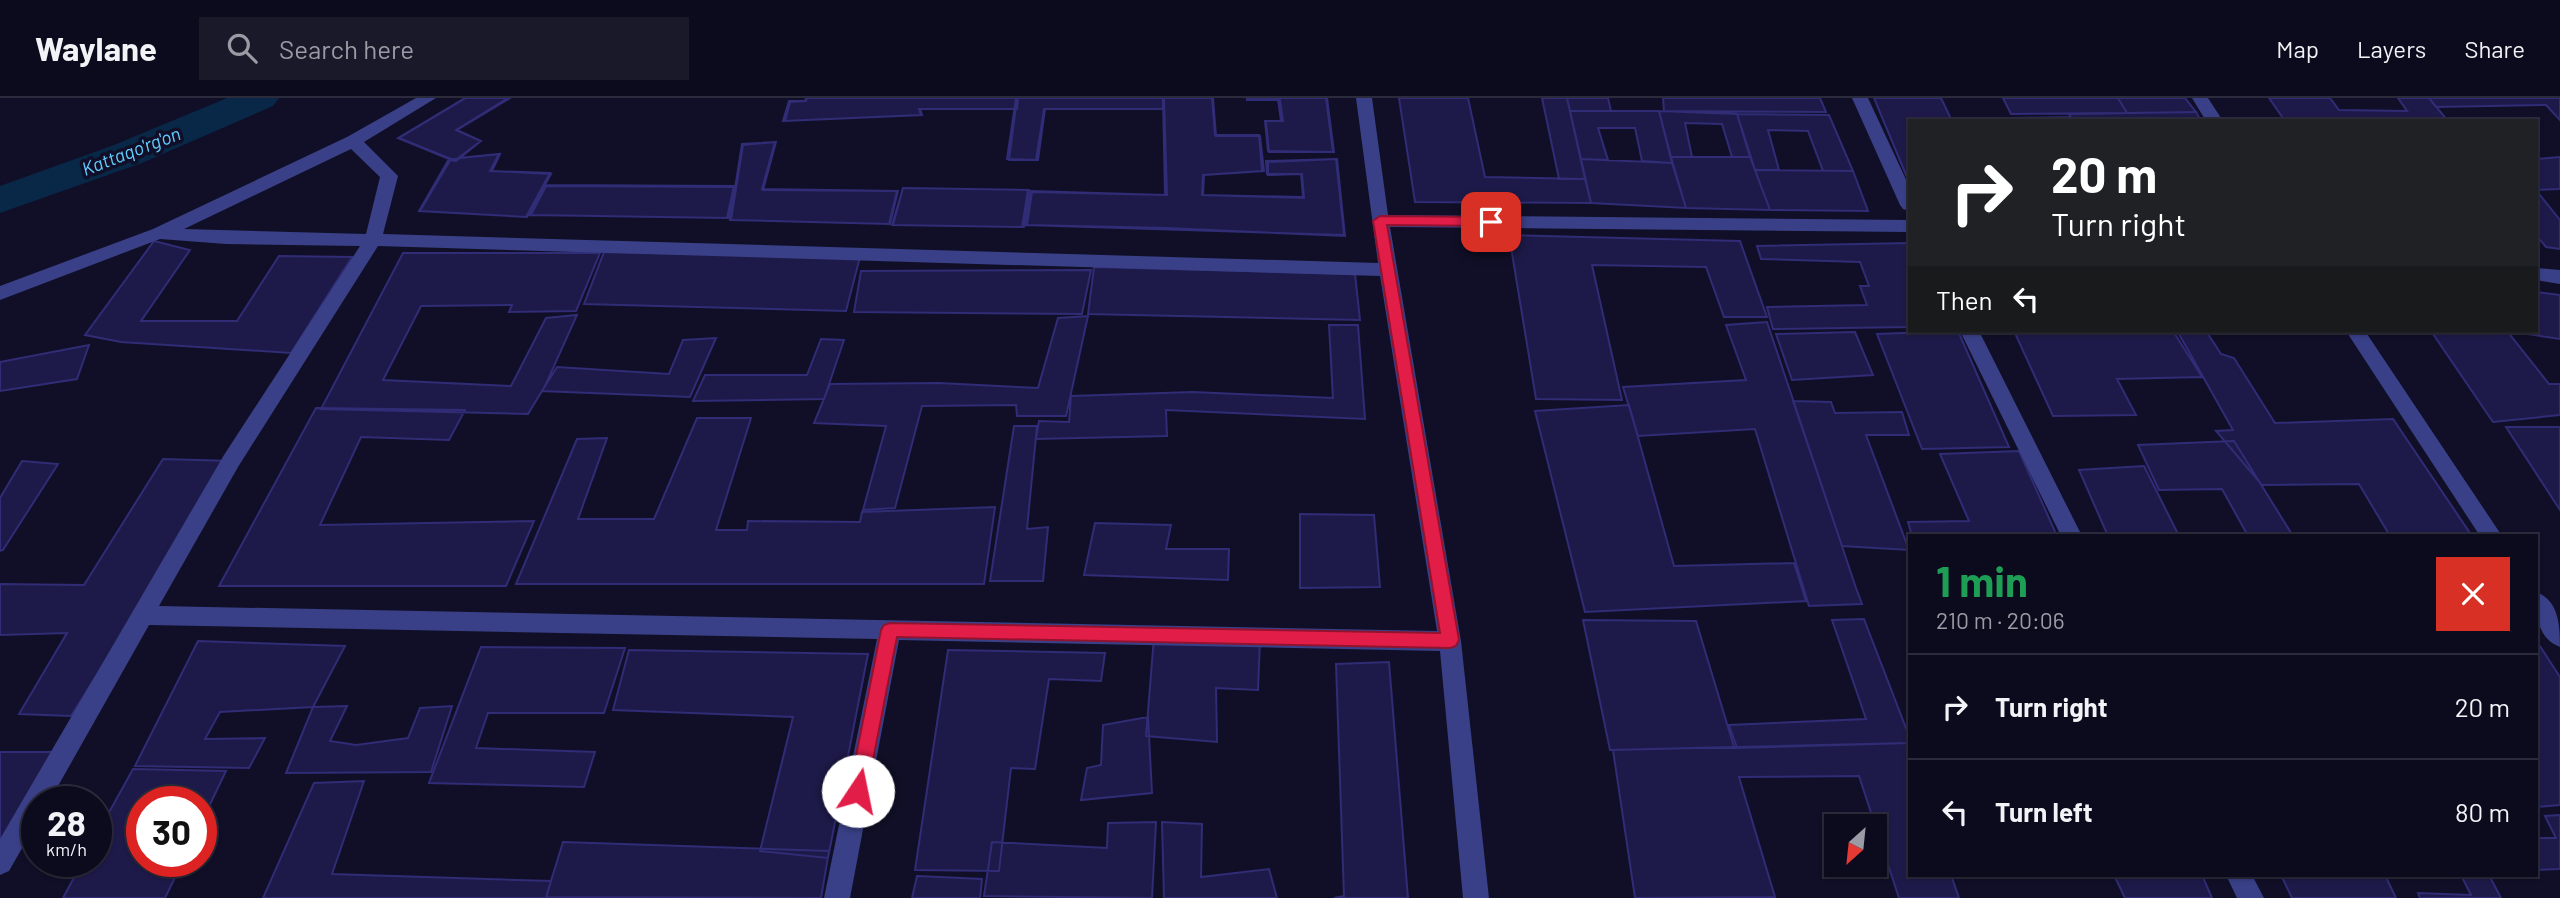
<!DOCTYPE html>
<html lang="en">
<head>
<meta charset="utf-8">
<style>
	body { margin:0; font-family:Barlow,sans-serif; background:#1a192a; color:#f1f3f6; height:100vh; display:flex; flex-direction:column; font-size:26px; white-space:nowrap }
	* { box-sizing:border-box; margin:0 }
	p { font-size:23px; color:#9a9ba4 }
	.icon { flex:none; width:38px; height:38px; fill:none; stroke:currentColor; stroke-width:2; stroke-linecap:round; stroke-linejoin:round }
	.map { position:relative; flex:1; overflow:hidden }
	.side { position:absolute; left:1908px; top:436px; width:630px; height:343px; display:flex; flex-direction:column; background:#0c0b1d; border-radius:0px; box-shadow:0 2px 5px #0004,0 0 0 2px #2c2b3b }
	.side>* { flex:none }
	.top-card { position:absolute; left:1908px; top:21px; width:630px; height:214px; border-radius:0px; box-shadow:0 2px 5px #0004,0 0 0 2px #2c2b3b; background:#202124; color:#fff; overflow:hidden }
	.needle { width:46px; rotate:207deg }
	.buttons { position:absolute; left:1824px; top:716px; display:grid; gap:14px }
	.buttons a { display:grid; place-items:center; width:63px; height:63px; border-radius:0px; background:#0c0b1d; box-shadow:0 2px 5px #0004,0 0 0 2px #2c2b3b; font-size:35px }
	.speed { position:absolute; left:21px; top:688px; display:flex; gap:14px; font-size:35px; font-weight:700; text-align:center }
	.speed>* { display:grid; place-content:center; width:91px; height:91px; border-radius:50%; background:#0c0b1d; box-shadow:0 2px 5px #0004,0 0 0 2px #2c2b3b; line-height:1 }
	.speed small { font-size:18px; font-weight:400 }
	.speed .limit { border:10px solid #d22; background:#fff; color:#111 }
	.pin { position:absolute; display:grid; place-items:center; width:60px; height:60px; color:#fff; margin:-30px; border-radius:14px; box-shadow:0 4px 10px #0006 }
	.me { position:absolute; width:77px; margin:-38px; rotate:11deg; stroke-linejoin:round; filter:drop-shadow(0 0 5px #0008) }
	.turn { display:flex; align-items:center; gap:24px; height:147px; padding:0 28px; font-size:32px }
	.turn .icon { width:91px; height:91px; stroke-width:2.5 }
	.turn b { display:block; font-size:49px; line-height:60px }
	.then { display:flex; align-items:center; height:66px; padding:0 28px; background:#0003; gap:14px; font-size:26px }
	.round { display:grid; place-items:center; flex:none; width:74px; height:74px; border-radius:0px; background:#1a192a }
	.overview { display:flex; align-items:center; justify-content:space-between; height:119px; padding:0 28px }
	h1 { font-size:42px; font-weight:700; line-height:52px; color:#1e9e55 }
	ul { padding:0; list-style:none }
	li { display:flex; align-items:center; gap:21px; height:105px; padding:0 28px; border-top:2px solid #2c2b3b }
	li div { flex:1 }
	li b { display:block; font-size:26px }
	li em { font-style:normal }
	header { display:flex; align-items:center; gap:42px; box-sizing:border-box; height:98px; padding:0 35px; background:#0c0b1d; border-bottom:2px solid #2c2b3b }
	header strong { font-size:33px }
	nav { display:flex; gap:38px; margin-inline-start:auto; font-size:24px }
	.search { width:490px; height:63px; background:#1a192a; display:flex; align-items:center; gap:18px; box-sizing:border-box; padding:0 24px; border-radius:0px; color:#9a9ba4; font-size:26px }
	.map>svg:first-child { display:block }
</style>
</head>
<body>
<header>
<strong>Waylane</strong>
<div class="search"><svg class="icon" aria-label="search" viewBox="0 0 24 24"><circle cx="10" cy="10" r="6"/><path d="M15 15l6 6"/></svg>Search here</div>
<nav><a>Map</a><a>Layers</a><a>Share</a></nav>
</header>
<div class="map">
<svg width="2560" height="800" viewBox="0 0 2560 800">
	<rect width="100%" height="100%" fill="#100f27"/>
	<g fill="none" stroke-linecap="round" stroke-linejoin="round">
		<path fill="#092746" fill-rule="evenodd" d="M227,0H279L273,8L142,65L0,115V88L114,47Z"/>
	</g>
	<path fill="#1d1a49" stroke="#302c75" stroke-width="2" d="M465,0H508L456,32L481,43L454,63L398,40Z
		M466,0H510L457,32L481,43L456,63L399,40Z
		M806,0H1017L1016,11H919L921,17L783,23L789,3H805Z
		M807,0H1018L1017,11H920L922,17L785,23L790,4L806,3Z
		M1016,0H1163V11H1044L1036,62L1007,61Z
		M1017,0H1164V11H1045L1038,62H1009Z
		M1163,0H1212L1215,37H1259L1262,73L1203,77L1202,97L1303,99L1301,76H1267L1266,63L1336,61L1344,137L1026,127L1031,93L1165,97Z
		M1164,0H1213L1216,38H1260L1264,73L1204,77L1203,97L1304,100L1302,76L1268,77V64L1337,61L1345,138L1167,130L1027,127L1032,94L1167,97Z
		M1247,0H1326L1333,54L1268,53L1265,23H1281L1278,1L1247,2Z
		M1248,0H1327L1334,54H1269L1266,23H1283L1280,2H1248Z
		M1399,0H1468L1485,79L1585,81L1591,105L1415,104Z
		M1542,0H1567L1585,81H1559Z
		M1567,0H1608L1611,13H1570Z
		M1663,0H1820L1826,14L1664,13Z
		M1874,0H1941L1952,23H1909V84Z
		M2003,0H2118L2127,15L2011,16Z
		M2118,0H2185L2196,14L2127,15Z
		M2269,0H2330L2339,12L2407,13L2398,0H2429L2448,23H2285Z
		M2429,0H2560V22L2546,7L2436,9Z
		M1570,13H1659L1672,65L1642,63L1635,30H1598L1608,62L1581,61Z
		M1659,13L1737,16L1750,59H1732L1722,26L1685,25L1692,59H1671Z
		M2196,14L2201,23H2073L2069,16Z
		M1737,16L1829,17L1853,73H1823L1808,33L1768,32L1779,72H1755Z
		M2070,19L2073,23H2014L2012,20Z
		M775,44L762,91L897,93L889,126L730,122L742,46Z
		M776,44L763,92L898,93L890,126L731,122L743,47Z
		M499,56L490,73L550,75L526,119L419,113L449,61Z
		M500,56L492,73L551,76L527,119L420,113L451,61Z
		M1671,59H1750L1770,112L1686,110Z
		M2560,59V91L2536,92L2560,122V151L2546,149L2536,137V61Z
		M1581,61L1672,65L1686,110L1591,105Z
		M1755,72L1853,73L1868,113L1770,112Z
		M545,87L734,88L727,120L530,117Z
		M546,88L735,89L729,120L531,117Z
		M903,90L1029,92L1024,129L893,127Z
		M903,90L1028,92L1022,129L892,127Z
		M1509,137L1740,143L1767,219H1724L1706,169L1592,167L1622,302L1536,301Z
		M154,143L190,152L141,223H237L279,158L352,159L291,255L121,244L85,237Z
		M1909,145V229L1773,231L1767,209L1867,207L1860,188H1869L1860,164L1761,161L1757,148Z
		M604,154L860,159L846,213L584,206Z
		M403,155H600L576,213L509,214L512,207L421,208L383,282L511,288L546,220L577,217L545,288L528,316L321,311Z
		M1094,169L1355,176L1360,222L1088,216Z
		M1091,172L1082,216L854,214L861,173Z
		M2536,194L2560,197V241L2508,233H2536Z
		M1088,218L1066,318H1017L1016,307L922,308L895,410L863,412L886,328L814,325L830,286L939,285L1038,290L1058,220Z
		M1767,224L1856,490L1862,506L1809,508L1755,331L1638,338L1623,289L1746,282L1726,227Z
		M1329,227H1358L1365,321L1166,312L1167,338L1036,341L1039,323L1069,324L1071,298L1193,294L1333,300Z
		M1958,233L2009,349L1922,351L1877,236Z
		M2014,233H2085L2086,236L2173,233L2202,279L2117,281L2136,317L2053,318Z
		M2206,233L2221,256L2234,260L2275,325L2393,321L2472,438H2390L2359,386L2262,387L2216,333L2233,332L2179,236Z
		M2431,233H2507L2549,286H2560V317L2493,324Z
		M1855,234L1873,277L1792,282L1776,236Z
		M716,240L690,299L542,293L557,269L669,276L683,242Z
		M821,241L844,242L824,301L693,303L705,277H807Z
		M89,247L77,281L0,293V264Z
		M1793,303L1831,304L1835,315L1902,314L1909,337H1866L1909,452L1842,448Z
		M1629,307L1674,468L1794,465L1806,503L1585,514L1535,313Z
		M316,310L465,312L449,342L361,339L320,427L534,423L506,488H219Z
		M697,320H751L716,432H747L748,423L860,424L862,414L995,409L984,486H516L577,341L607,340L578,421H654Z
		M1014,328H1037L1027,431L1048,429L1043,483H990Z
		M2506,329H2560V412Z
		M2234,343L2293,438H2248L2222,391L2159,392L2138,347Z
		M2019,353L2057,438H1912L1908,424L1969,423L1940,356Z
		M163,361L231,363L71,618L19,616L67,535L0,537V486L84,487Z
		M22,363L58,366L3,452L0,453V400Z
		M2144,368L2179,438H2108L2079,372Z
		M1300,416L1374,417L1380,489L1300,490Z
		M1095,425L1171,427L1166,451H1229L1228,482L1084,477Z
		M1864,521L1909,638V645L1737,650L1729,627L1866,621L1832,522Z
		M1583,522L1696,523L1734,649L1610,652Z
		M1154,539L1260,542L1258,592L1216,590L1217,644L1146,638Z
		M2536,542L2560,579V707L2536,709Z
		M198,543L345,548L313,609L220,614L205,641L265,640L249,670L135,668Z
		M481,549L625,550L604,615H488L476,650L595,654L584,689L429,685Z
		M629,552L868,556L828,760L760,753L793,619L613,612Z
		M948,552L1105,555L1101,583L1049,581L1035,671L1011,670L999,773L915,772Z
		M1389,564L1408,800H1334L1344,798L1336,566Z
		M347,608L330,643L356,647L408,640L420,610L452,608L431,674L286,675L313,609Z
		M1148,619L1152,695L1081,702L1087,670L1101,667L1103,627Z
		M1908,645L1909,777H1951L1959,800H1899L1859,678L1739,679L1775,799L1635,800L1613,652Z
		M0,654H56L0,755Z
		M133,671L226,673L201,725V704H142V763H183L165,800H63L83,763H96V738Z
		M364,683L332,776L551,783L546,800H263L314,685Z
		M2560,717V771L2536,772V740H2556L2545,718Z
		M1156,724L1152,800L984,798L992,744L1107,750L1108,725Z
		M1162,724L1202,726L1201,779L1269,771L1277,800H1164Z
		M563,744L829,753L821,800L546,799Z
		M2114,777H2202L2212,800H2125Z
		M2281,777H2385L2396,800H2292Z
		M2461,777H2489L2501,800H2420L2418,795L2471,797Z
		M917,778L982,781L980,800H912Z"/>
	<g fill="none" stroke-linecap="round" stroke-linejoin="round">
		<path fill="#394087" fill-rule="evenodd" d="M416,0H436L364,44L398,78L383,136L1378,165L1356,0H1372L1388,117L1909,122V134L1390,129L1461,543L1489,800H1463L1440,553L899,542L850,800H824L877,541L149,527L49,704H37V724L9,773L0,777V741L224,357L360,148L226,146L160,141L0,202V188L153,131L347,39ZM351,51L380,79L366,136L184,131ZM378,148L1380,178L1437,533L159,508L238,369Z
			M1852,0H1868L1909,88V113L1903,111L1900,107Z
			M2192,0H2208L2223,23H2206Z
			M2536,170L2560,172V186L2536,182Z
			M1960,233H1979L2082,438H2061Z
			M2346,233H2365L2502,438H2480Z
			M2536,494C2559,502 2560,528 2560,549C2537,541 2535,514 2536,494Z
			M2226,777H2252L2264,800H2237Z"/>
	</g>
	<path fill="#e11d48" stroke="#92132f" stroke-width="2" d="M1380,118L1491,119L1498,124L1491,128L1387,127L1459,542L1456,548L1450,550L897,539L867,693L865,699L858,701L852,699L849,693L881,532L884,527L890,525L1440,535L1373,123Z"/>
	<g text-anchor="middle" stroke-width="7" stroke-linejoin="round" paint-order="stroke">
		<g font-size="19" font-style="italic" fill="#63ccff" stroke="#100f27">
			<text transform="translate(131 53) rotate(-21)" y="7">Kattaqo'rg'on</text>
		</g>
	</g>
</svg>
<div class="buttons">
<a><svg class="needle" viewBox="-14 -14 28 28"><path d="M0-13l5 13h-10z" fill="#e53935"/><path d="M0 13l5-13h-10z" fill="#9a9ba4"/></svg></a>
</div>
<div class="speed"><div>28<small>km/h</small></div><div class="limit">30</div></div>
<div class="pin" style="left:1491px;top:124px;background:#d93025"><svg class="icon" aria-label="arrive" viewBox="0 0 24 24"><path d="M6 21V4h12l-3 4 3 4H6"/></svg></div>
<svg class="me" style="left:858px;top:693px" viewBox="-20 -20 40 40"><circle r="19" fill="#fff"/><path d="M0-13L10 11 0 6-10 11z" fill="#e11d48"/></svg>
<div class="top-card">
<div class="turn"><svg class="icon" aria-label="right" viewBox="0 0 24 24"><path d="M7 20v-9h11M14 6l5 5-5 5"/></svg><div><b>20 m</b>Turn right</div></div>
<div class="then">Then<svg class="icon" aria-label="left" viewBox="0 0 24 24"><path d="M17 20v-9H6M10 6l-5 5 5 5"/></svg></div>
</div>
<section class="side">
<div class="overview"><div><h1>1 min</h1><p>210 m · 20:06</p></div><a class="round" style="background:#d93025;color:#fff"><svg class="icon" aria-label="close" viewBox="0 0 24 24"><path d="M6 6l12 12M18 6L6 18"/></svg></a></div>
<ul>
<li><svg class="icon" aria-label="right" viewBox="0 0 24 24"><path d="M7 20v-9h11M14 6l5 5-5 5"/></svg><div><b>Turn right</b></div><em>20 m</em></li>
<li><svg class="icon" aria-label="left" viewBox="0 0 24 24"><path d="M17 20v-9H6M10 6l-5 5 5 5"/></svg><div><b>Turn left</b></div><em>80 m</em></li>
</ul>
</section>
</div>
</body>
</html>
